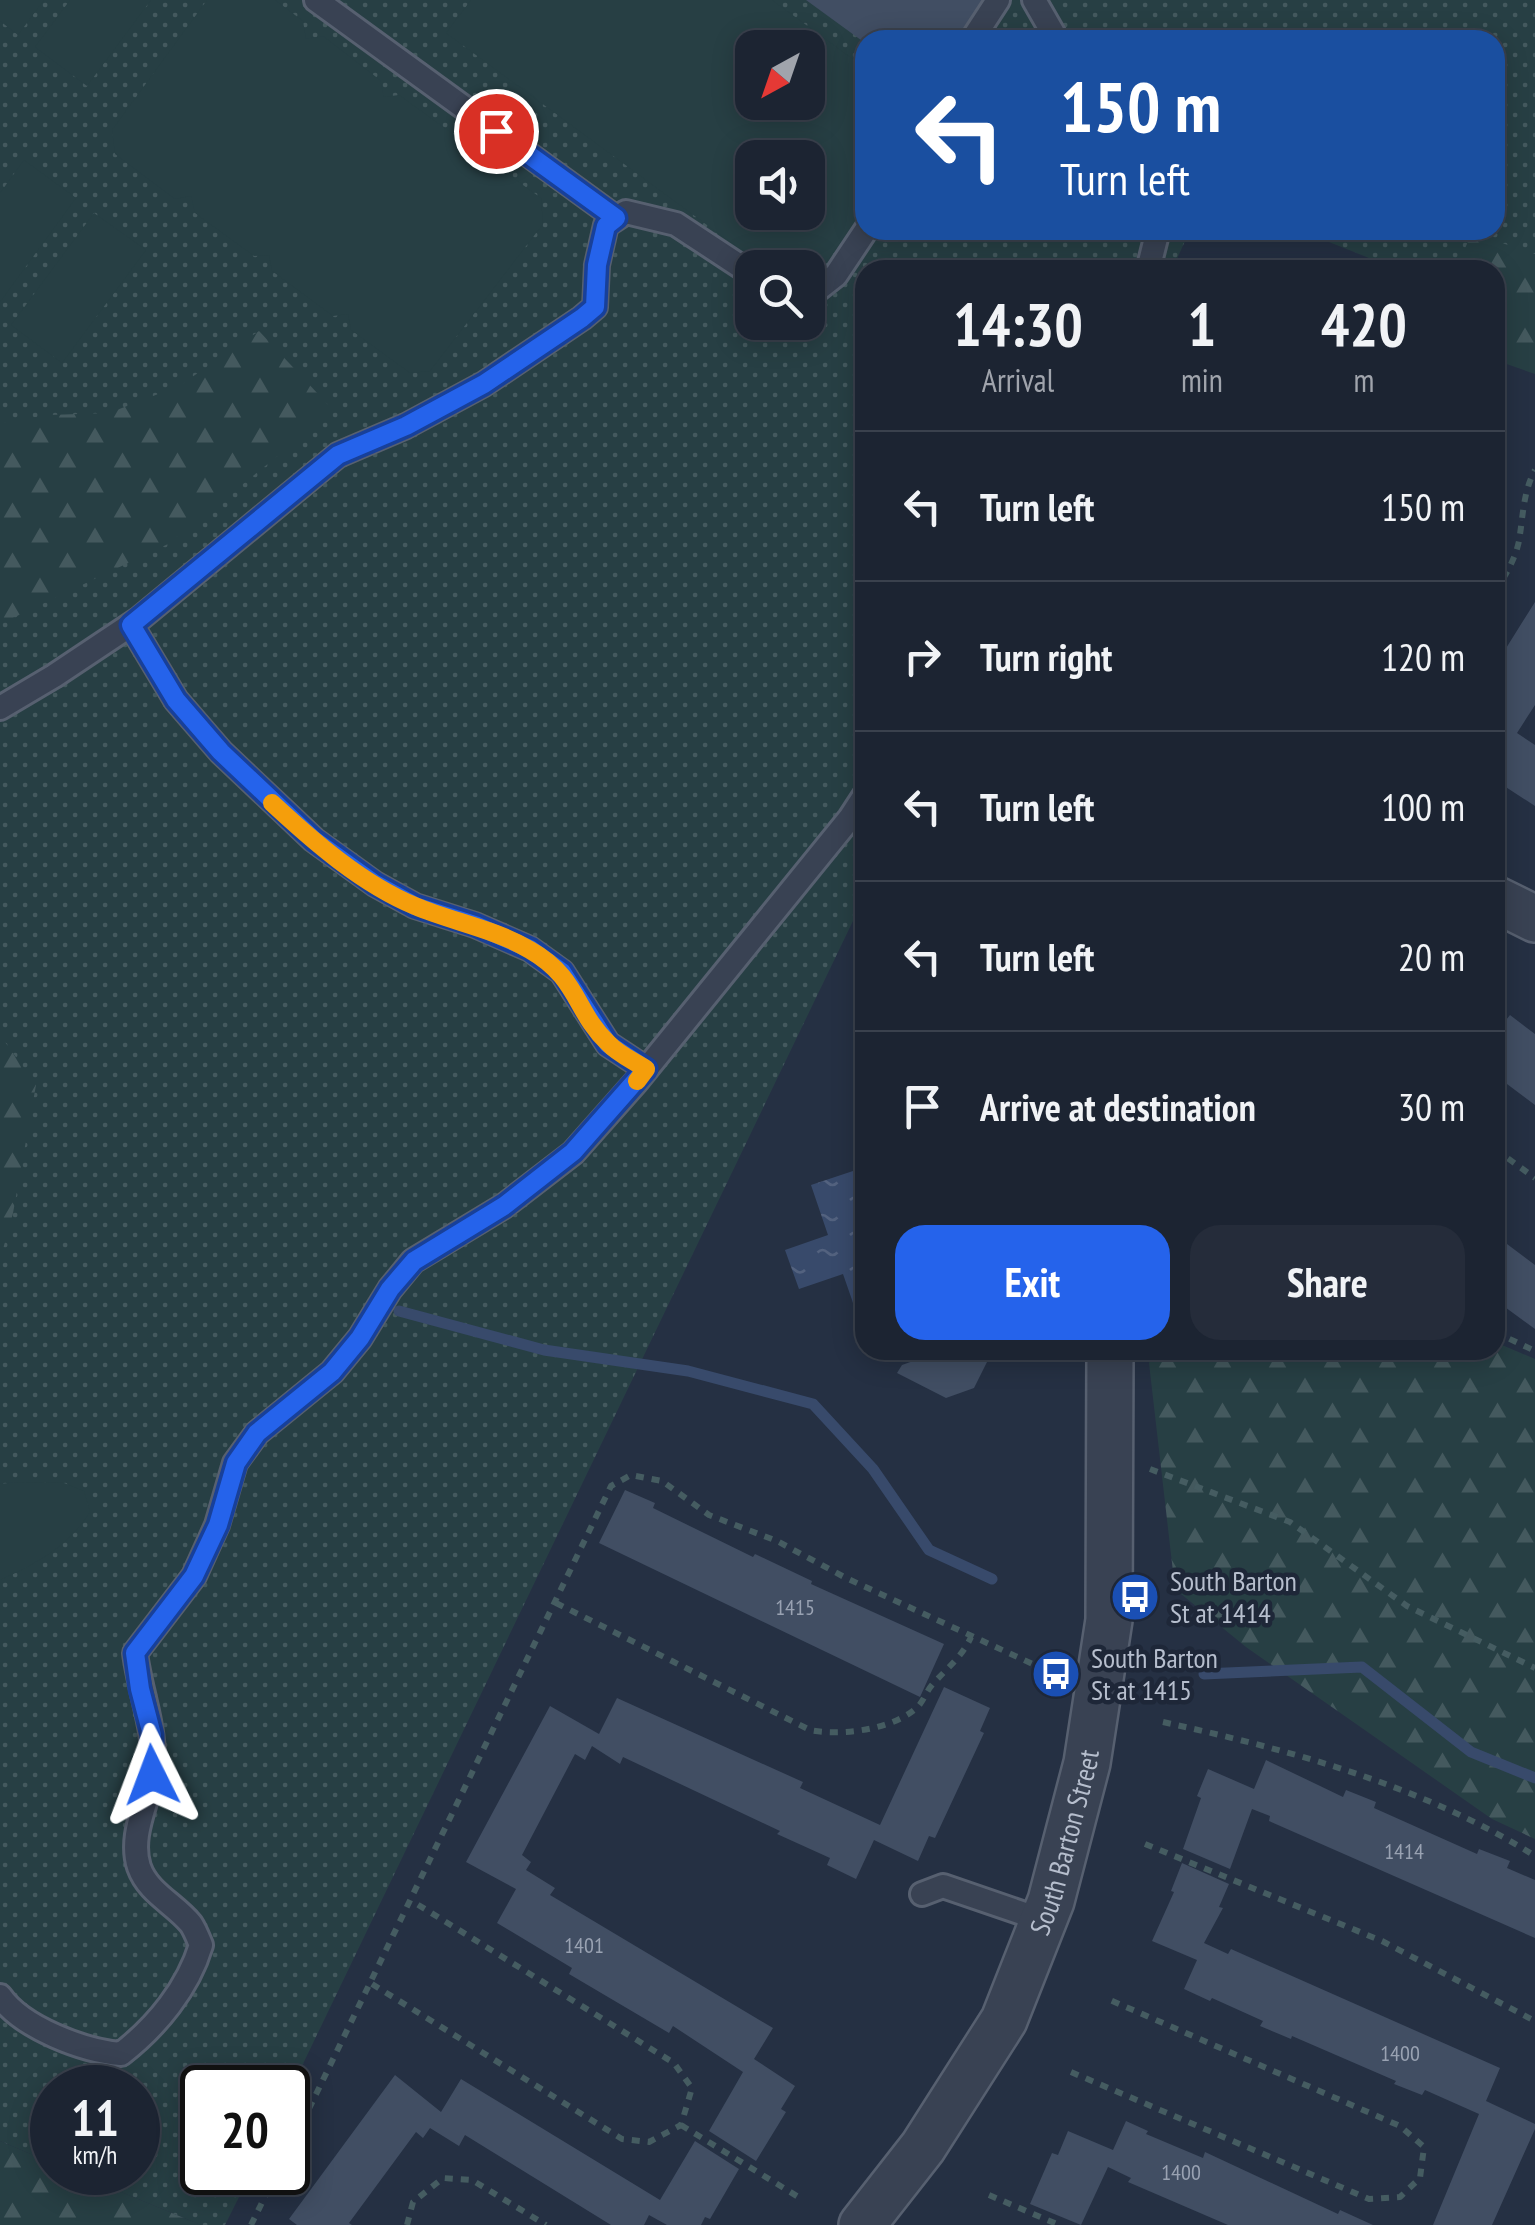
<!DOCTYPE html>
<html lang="en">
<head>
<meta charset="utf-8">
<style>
	body { margin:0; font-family:"PT Sans Narrow",sans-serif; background:#252c3a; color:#f1f3f6; height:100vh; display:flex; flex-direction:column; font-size:38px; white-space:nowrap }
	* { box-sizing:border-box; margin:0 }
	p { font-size:32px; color:#a0a4ac }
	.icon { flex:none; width:55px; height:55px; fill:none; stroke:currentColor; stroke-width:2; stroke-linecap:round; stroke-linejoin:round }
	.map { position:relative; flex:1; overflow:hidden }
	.drawer { position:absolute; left:855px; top:260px; width:650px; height:1100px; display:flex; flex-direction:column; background:#1c2432; border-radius:30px; box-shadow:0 5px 25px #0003,0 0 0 2px #3a414d }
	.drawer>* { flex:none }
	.hud { position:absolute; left:855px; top:30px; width:650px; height:210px; border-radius:30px; box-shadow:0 5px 25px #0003,0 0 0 2px #3a414d; background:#1a4fa0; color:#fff; overflow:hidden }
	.needle { width:65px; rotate:220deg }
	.tools { position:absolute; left:735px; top:30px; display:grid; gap:20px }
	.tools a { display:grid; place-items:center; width:90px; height:90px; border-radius:20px; background:#1c2432; box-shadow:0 5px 25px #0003,0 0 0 2px #3a414d; font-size:50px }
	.speed { position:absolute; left:30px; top:2065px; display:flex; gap:20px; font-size:50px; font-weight:700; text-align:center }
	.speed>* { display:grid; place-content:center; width:130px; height:130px; border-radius:50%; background:#1c2432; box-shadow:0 5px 25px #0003,0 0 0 2px #3a414d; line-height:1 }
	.speed small { font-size:25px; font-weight:400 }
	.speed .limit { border:5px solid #111; border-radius:15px; background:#fff; color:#111 }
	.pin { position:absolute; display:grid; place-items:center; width:85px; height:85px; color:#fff; margin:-42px; border:5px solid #fff; border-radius:50%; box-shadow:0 2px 10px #0007 }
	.me { position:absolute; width:110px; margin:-55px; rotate:357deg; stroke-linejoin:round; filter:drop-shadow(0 0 8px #0008) }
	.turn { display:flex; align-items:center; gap:35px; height:210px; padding:0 40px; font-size:45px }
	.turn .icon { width:130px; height:130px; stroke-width:2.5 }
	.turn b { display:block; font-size:70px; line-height:85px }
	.eta { display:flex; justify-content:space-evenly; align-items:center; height:170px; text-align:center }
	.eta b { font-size:60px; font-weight:700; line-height:70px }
	.action { display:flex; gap:20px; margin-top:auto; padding:20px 40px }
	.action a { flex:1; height:115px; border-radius:30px; background:#2563eb; color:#fff; font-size:40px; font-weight:700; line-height:115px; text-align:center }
	.action a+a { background:#252c3a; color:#f1f3f6 }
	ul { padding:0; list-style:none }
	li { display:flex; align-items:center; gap:30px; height:150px; padding:0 40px; border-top:2px solid #3a414d }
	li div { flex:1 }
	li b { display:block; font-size:38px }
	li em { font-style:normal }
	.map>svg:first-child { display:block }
</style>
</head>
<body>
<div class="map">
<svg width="1535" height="2225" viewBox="0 0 1535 2225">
	<defs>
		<pattern id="grass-dots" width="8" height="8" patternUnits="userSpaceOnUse" patternTransform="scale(2.5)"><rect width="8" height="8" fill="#273f44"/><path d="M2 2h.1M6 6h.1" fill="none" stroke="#44595e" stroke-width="1.8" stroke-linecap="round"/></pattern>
		<pattern id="forest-firs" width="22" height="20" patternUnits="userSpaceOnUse" patternTransform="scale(2.5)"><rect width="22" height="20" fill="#273f44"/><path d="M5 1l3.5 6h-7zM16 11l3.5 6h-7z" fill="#44595e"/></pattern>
		<pattern id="water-ripples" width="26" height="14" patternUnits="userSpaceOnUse" patternTransform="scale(2.5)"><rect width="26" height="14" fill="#384a6b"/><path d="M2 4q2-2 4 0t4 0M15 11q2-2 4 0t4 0" fill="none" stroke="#53627f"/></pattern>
	</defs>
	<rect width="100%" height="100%" fill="#253043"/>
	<path fill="url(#grass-dots)" fill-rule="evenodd" d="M0,0H1535V325L1495,270H1399L1299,230H1495V40H865V230H1190L1172,270H865V896L288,2095V2088H202V2172L251,2173L225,2225H201L75,2173L138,2172V2088H52V2163L0,2141ZM752,48H808V102H752ZM752,158H808V212H752ZM752,268H808V322H752Z"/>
	<path fill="url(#forest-firs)" d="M1472,233L1535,254V374L1495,360V270H1455Z
		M259,331L334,411L168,544L0,624V423L49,415L109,413L179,386Z
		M0,1035L36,1085L13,1213L0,1260Z
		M1495,1342L1535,1359V1839L1492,1819L1246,1647L1175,1589L1149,1363L1156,1350H1495Z
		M0,2141L52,2163V2172L75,2173L201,2225H0Z"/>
	<path fill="#273f44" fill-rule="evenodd" d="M0,0H44L18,35L0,21Z
		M70,0H151L87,86L35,47Z
		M207,0H275L303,21L306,39L323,36L380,80L384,97L399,95L460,139L463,156L480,154L541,198L543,224L430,371L410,373L351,330L348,314L333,316L272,271L269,255L254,256L195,213L191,196L175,199L115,154L112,130Z
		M471,0H772L865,68V209L808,287V268L764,267L446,33ZM752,48H808V102H752ZM752,158H808V212H752Z
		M24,160L76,198L0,302V193Z
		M94,213L146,250L62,363L11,325Z
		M17,1482L64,1483L84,1491L90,1512C69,1546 36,1564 0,1580V1484Z"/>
	<path fill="url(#water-ripples)" d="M865,1167V1318L859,1320L843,1274L799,1289L785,1250L828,1235L811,1185Z"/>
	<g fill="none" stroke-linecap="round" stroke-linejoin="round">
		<path stroke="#384a6b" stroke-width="11" d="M399,1311L544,1350L688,1371L813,1404L873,1469L929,1550L992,1579
			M1204,1674L1362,1667L1471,1752L1535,1778"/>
	</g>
	<path fill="#414e63" d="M806,0H985L956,40H865V43Z
		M1535,602V705L1517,733L1535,745V806L1495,780V747L1506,728L1495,721V655L1498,649L1503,653Z
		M1495,1011L1506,1020L1510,1015L1535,1034V1105L1495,1075Z
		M1495,1235L1535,1265V1329L1498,1302L1495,1306Z
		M944,1350H993L974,1388L946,1398L897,1373L902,1365Z
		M625,1490L655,1503L653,1508L753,1557L755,1554L812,1581L811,1584L944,1644L920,1697L599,1543Z
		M944,1687L990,1708L980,1731L984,1733L935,1838L929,1836L918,1861L874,1840L856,1879L827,1865L830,1858L777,1834L780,1831L623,1757L620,1764L592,1746L585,1760L575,1754L522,1855L531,1862L526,1870L555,1888L550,1895L773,2028L754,2059L795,2086L781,2109L786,2112L756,2161L709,2131L743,2072L673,2026L669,2033L569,1974L572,1968L497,1923L516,1889L466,1862L550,1706L599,1734L617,1698L803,1782L800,1788L880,1825Z
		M1266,1760L1343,1797L1346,1790L1376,1802L1374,1808L1477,1854L1479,1849L1510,1861L1507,1868L1535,1880V1938L1269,1821L1270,1816L1252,1809L1230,1869L1183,1849L1201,1798L1197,1796L1208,1769L1254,1789Z
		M1182,1863L1229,1884L1219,1907L1223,1908L1204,1943L1228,1954L1231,1949L1500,2068L1486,2101L1535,2124V2129L1492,2225H1433L1479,2114L1425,2090L1422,2095L1394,2084L1396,2081L1292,2036L1291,2039L1260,2026L1263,2021L1212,1998L1210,2001L1184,1989L1197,1960L1152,1941L1174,1892L1171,1891Z
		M395,2075L441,2112L461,2079L660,2200L695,2141L739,2169L710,2219L705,2217L701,2225H667L649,2215L644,2225H611L465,2135L459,2146L430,2128L423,2138L416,2132L349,2223L352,2225H297L289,2219Z
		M1126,2121L1148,2131L1146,2134L1203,2158L1205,2152L1338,2214L1340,2210L1373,2225H1228L1128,2182L1131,2178L1108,2167L1081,2225L1030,2204L1052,2153L1058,2155L1068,2131L1113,2150Z"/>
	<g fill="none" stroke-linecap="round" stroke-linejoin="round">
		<g stroke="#576070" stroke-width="28">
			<path id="service" d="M316,0L616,218
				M1034,0L1057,40
				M972,40L998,0
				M1148,270L1158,230
				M808,297L836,275L866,230
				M131,625L176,700L221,752L314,840L375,884L415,906L475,925L530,949L562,972L608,1044L646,1069
				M0,708L54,676L138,620L338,455L406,426L484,384L582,318L595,307L597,265L606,225L626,212L676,224L752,274
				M922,1894L943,1886L1045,1921
				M0,1996C22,2028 84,2051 121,2054C157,2026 188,1988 201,1945C198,1938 195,1930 191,1924C175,1904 148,1893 139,1867C129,1836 147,1805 152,1775C158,1735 140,1693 135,1653L194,1576L217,1525L235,1463L257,1433L332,1372L360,1338L390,1289L413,1261L504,1206L573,1153L636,1082L850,818L865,795"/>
		</g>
		<g stroke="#576070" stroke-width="50">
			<g id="minor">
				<path d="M1495,899L1535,919"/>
				<path id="s1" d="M862,2225L923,2147L1004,2020L1051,1901L1087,1763L1109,1620L1110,1350"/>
			</g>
		</g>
		<path stroke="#455c61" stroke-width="6" stroke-dasharray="8 8" stroke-linecap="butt" d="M1495,592C1505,576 1515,560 1519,541C1523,517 1523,492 1535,470
			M1495,1149L1535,1178
			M1495,1332L1535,1351
			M1150,1469L1290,1522L1407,1606L1535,1668
			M556,1603L810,1730C841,1736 889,1730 914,1710C923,1704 925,1693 932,1685C947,1668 962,1657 971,1637
			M1163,1722C1290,1750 1424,1786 1535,1856
			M1145,1844L1382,1941L1535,2021
			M372,1984L622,2139L649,2142L681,2125L692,2088L674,2063L412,1901
			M1071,2072L1369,2199L1400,2197L1420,2178L1424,2147L1400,2126L1110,2000
			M681,2125L800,2198
			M288,2152L611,1486L631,1475L662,1481L709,1515L777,1541L846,1578L1037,1666
			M989,2195L1059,2225
			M251,2225L277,2172
			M407,2225L413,2202L443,2178L472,2180L546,2225"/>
		<use href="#service" stroke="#394253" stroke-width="22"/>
		<use href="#minor" stroke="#394253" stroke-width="45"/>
	</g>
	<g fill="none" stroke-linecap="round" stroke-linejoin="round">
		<g stroke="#184099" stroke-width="25">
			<path id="route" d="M152,1775V1735L140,1689L135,1653L194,1576L218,1525L236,1463L257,1433L332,1372L360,1338L390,1289L414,1261L504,1206L573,1152L646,1069L608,1044L562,972L530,949L475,925L415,906L375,884L314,840L221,752L176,700L131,625L338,455L406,426L484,384L582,318L595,307L597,265L606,226L616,218L496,131"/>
		</g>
		<use href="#route" stroke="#2563eb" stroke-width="18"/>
		<path stroke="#f59e0b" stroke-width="18" d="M272,803C314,842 362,884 415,906C453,922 495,929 530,950C579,978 575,1012 608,1043C618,1054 634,1061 646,1069L637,1081"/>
	</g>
	<defs>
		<g id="bus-disc" transform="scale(2.5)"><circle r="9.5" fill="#1a4fb4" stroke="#1e2738"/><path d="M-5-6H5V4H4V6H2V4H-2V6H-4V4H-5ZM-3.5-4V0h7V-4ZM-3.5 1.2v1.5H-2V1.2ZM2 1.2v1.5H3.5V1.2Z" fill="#fff"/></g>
	</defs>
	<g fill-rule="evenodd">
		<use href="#bus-disc" x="1135" y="1597"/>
		<use href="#bus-disc" x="1056" y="1674"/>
	</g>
	<g text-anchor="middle" stroke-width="9" stroke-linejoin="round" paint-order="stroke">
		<g font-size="22" fill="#99a2b2">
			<text x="795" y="1615">1415</text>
			<text x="1404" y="1859">1414</text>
			<text x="584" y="1953">1401</text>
			<text x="1400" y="2061">1400</text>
			<text x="1181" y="2180">1400</text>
		</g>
		<g font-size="28" fill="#b6becd" stroke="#1e2738" text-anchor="start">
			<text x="1170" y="1591">South Barton<tspan x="1170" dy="32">St at 1414</tspan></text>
			<text x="1091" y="1668">South Barton<tspan x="1091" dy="32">St at 1415</tspan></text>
		</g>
		<g font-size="28" fill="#b6becd" stroke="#1e2738">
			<text dy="10" stroke="none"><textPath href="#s1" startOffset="438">South Barton Street</textPath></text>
		</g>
	</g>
</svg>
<div class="tools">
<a><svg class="needle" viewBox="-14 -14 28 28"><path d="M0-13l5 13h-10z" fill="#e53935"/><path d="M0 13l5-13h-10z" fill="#a0a4ac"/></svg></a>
<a><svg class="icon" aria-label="sound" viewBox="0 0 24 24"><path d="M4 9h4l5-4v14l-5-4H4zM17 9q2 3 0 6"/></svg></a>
<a><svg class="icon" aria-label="search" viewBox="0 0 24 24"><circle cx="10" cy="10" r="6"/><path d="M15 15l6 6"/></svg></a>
</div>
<div class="speed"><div>11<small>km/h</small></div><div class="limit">20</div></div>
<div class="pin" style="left:496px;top:131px;background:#d93025"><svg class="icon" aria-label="arrive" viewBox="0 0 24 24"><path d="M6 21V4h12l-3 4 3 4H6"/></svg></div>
<svg class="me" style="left:152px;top:1775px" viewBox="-20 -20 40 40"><path d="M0-17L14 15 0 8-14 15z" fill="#2563eb" stroke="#fff" stroke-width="4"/></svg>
<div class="hud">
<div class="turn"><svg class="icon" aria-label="left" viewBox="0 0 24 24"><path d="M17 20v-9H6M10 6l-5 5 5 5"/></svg><div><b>150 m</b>Turn left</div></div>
</div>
<section class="drawer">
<div class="eta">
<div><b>14:30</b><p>Arrival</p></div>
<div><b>1</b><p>min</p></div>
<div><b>420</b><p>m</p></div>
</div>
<ul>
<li><svg class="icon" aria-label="left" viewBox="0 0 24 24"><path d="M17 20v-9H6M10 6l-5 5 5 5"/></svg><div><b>Turn left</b></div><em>150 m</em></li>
<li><svg class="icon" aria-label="right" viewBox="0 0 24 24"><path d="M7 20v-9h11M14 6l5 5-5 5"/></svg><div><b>Turn right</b></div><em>120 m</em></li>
<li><svg class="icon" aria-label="left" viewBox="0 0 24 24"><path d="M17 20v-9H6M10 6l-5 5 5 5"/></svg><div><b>Turn left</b></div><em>100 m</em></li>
<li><svg class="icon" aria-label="left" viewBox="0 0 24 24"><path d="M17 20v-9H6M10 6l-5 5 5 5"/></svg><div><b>Turn left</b></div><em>20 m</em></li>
<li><svg class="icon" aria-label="arrive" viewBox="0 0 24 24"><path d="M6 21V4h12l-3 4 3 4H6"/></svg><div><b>Arrive at destination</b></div><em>30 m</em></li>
</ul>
<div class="action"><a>Exit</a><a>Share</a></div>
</section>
</div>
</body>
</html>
